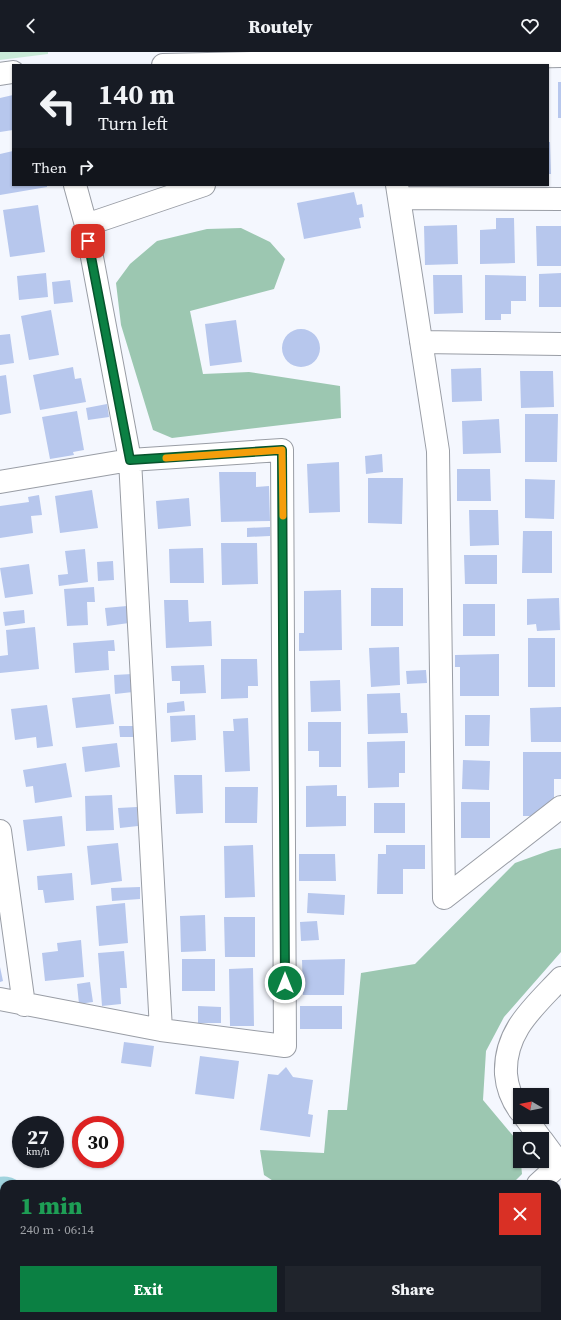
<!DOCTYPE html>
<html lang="en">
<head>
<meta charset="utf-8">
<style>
	body { margin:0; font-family:"Source Serif 4",serif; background:#20242c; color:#f1f3f6; height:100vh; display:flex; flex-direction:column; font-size:15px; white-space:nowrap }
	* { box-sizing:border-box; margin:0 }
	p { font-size:13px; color:#9ea1a6 }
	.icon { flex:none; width:22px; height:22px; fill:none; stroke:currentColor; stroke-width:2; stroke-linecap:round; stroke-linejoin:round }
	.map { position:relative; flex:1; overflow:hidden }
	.sheet { position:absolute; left:0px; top:1128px; width:561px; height:140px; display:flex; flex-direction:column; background:#171b24; border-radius:12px 12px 0 0; box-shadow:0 1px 3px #0004 }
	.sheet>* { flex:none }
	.top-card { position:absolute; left:12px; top:12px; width:537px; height:122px; border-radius:0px; box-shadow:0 1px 3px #0004; background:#171b24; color:#f1f3f6; overflow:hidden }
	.needle { width:26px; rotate:280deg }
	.controls { position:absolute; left:513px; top:1036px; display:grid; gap:8px }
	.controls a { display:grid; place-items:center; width:36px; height:36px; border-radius:0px; background:#171b24; box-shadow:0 1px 3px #0004; font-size:20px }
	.speed { position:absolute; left:12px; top:1064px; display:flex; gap:8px; font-size:20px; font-weight:700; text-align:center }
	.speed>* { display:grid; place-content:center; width:52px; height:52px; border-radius:50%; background:#171b24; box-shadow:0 1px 3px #0004; line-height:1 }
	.speed small { font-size:10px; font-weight:400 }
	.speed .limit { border:6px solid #d22; background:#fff; color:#111 }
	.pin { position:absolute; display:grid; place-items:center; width:34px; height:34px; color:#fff; margin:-17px; border-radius:8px; box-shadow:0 2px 6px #0006 }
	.me { position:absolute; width:44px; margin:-22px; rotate:0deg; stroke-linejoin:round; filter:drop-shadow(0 0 3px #0008) }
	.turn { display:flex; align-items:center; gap:14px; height:84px; padding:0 20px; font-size:18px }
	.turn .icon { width:52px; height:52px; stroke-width:2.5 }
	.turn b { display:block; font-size:28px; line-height:34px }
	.then { display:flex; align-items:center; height:38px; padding:0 20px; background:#0003; gap:8px; font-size:15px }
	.round { display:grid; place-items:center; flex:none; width:42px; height:42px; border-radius:0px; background:#20242c }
	.headline { display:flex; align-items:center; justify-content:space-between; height:68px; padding:0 20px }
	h1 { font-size:24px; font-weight:800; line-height:30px; color:#1e9e55 }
	.cta { display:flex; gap:8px; margin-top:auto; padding:8px 20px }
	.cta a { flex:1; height:46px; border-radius:0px; background:#0b8043; color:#fff; font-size:16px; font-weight:800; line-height:46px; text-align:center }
	.cta a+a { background:#20242c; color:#f1f3f6 }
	header { display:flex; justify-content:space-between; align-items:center; height:52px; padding:0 20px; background:#171b24; font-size:18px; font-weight:800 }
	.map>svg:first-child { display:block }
</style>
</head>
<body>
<header><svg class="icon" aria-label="back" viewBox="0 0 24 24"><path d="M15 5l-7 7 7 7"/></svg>Routely<svg class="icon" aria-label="heart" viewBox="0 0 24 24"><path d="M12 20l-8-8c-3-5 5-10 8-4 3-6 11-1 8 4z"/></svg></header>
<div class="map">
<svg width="561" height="1268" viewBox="0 0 561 1268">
	<rect width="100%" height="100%" fill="#f4f7fe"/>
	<path fill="#c9ead8" d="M0,0H48V2L0,8Z"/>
	<path fill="#9cc7b1" d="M241,176L270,190L285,207L274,237L190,259L203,322L249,320L340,334L341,366L172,386L153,378L121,273L116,231L130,212L157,189L207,177Z
		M561,796V900L504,965L486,999L483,1048L519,1091L522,1122L512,1132H278L264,1123L260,1098L324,1101L328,1058H347L361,921L415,912L515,811L551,798Z
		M328,1264H376L372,1268H329Z"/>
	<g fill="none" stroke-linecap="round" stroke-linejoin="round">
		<path stroke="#a0d3de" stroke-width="47" d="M0,1149L4,1148
			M169,1264L173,1268"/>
	</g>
	<path fill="#b7c7ed" d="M558,30H561V66H558Z
		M13,43V78L0,80V46Z
		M548,90H550L551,122H548Z
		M13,99V133H47V135L0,143V102Z
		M354,140L357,153L362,152L364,165L359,166L361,176L304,187L297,151Z
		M38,153L45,200L10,205L3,158Z
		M496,166H514L515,211L480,212V178L496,177Z
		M457,173L458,212L425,213L424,174Z
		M536,174H561V214H537Z
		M46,221L48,245L19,248L17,224Z
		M561,221V255H539V222Z
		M433,223H462L463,261L434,262Z
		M485,223L526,224V249H511V262H501V268H485Z
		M70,228L73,250L54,252L52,230Z
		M51,258L59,303L29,308L21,264Z
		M236,268L242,310L210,314L205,272Z
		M282 296a19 19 0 1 1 38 0a19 19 0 1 1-38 0Z
		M10,282L14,311L0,313V283Z
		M73,315L75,327L81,326L86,350L40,358L33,323Z
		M481,316L482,349L452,350L451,317Z
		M520,319H553L554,355L521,356Z
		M6,323L11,361L0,363V324Z
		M107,352L109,365L88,368L86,356Z
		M77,359L84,398L73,400L74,403L50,407L42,365Z
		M525,362H558L557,410H525Z
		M499,367L501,401L463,402L462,369Z
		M382,402L383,420L366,422L365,404Z
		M339,410L340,460L309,461L307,412Z
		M457,417H490L491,449H457Z
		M219,420H256V435L269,434L270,469L221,470Z
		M368,426H403L402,472L368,471Z
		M525,427L555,428L554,467L525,466Z
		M92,438L98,476L60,481L55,444Z
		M39,443L42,463L31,464L33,481L0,486V454L29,450L28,445Z
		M189,446L191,474L158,477L156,449Z
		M469,458H498L499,493L470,494Z
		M270,475V484L247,485V476Z
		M523,479H552V521H522Z
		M221,491H257L258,532L222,533Z
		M203,496L204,531H170L169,497Z
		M85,497L88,530L59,534L58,523L68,522L65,499Z
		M464,503H497V532H465Z
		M113,509L114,528L98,529L97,510Z
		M29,512L33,542L5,546L0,516Z
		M94,535L95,550H87L88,573L67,574L64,537Z
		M371,536H403V574H371Z
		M341,538L342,598L299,599V581H304V539Z
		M559,546L560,578L537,579L536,572L527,573V547Z
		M164,548H188L189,570L211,569L212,594L166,596Z
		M463,552H495V584H463Z
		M127,554L129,571L107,574L105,556Z
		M24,558L25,571L5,574L3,560Z
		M35,575L39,617L0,621V604L8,603L6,578Z
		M528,586H555V635H528Z
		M114,588L115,599H108L109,618L75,621L73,591Z
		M399,595L400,633L371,635L369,596Z
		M499,602V644H460V615H455V603Z
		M221,607H257L258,634H248V646L221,647Z
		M204,613L206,641L180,642V629H172L171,614Z
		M426,618L427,631L407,632L406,619Z
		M132,622L133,640L115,642L114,623Z
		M340,628L341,659L311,660L310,629Z
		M400,641L401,661H407L408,681L368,682L367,642Z
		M110,642L114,672L76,676L72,646Z
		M184,649L185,659L167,661V651Z
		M47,653L53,694L37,696L36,685L15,688L11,657Z
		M561,655V690H531L530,656Z
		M195,663L196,688L171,690L170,664Z
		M465,663H490L489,694H465Z
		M248,666L250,719L225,720L223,679H234L233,667Z
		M308,670H341V715H319V699H308Z
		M119,674H133L134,685H120Z
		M405,689V721H399V735L368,736L367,690Z
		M117,691L120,715L85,720L82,695Z
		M523,700H561V727H554V746L535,764H523Z
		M463,708L490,709L489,738L462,737Z
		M66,711L72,745L35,751L33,734L26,735L23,718Z
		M174,723H202L203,761L176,762Z
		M337,733V744H346V774L306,775V734Z
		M225,735H258L257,771H225Z
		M112,743L114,778L86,779L85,744Z
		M461,750H490V786H461Z
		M374,751H405V781H374Z
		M137,755L138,774L120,776L118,756Z
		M62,764L65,794L27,799L23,768Z
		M118,791L122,829L91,833L87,794Z
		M253,793L255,845L225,846L224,794Z
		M386,793H425V817H403V842H377L378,802H386Z
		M299,802H335L336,829H299Z
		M72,821L74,848L45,851L43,838H38L37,824Z
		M140,835V847L112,849L111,836Z
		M308,841L345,843L344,863L307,861Z
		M125,851L128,891L99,894L96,854Z
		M205,863L206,899L181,900L180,864Z
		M224,865H255V905H225Z
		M317,869L319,888L301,889L300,870Z
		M81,888L84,925L45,929L42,901L58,899L57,891Z
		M124,899L127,936H120L121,952L102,954L98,901Z
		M182,907H215V939H182Z
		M345,907L344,943H303L302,908Z
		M0,915L3,929L0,930Z
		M253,916L254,974H230L229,917Z
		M90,930L93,950L79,952L77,932Z
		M198,954L221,955V971H198Z
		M300,954H342V977H300Z
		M124,990L154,994L151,1015L121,1011Z
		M200,1004L239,1009L234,1047L195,1042Z
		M286,1015L293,1025L313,1028L308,1062L313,1063L310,1085L260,1078L268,1022L278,1023Z"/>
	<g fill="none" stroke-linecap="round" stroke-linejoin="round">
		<g stroke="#999da5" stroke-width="24">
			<path id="street" d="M163,13L561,4
				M0,22L13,20
				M75,133L86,173L130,408L161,978
				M397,133L438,399L444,846L561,755
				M400,146L561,147
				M86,173L204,133
				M421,290L561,292
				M0,430L130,408L282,398L285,994L161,978L0,947
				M0,779L24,953
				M538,1132L561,1111
				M397,1268L401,1264"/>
		</g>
		<g stroke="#999da5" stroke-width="24">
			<path id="secondary" d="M520,1059C512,1048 507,1035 506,1022C504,979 534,955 561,926
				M525,1065L541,1087
				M542,1088L561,1114"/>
		</g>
		<path stroke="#aeb1b7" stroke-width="2.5" stroke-dasharray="3 2" stroke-linecap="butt" d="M557,1196L561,1192
			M466,1268L471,1264"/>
		<use href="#street" stroke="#fff" stroke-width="22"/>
		<use href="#secondary" stroke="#fff" stroke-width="22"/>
	</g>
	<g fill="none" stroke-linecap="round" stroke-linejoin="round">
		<g stroke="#07532c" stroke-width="10">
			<path id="route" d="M88,189L130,408L282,398L285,931"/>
		</g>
		<use href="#route" stroke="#0b8043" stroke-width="7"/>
		<path stroke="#f59e0b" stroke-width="7" d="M166,406L282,398L283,464"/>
	</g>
</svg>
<div class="controls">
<a><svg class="needle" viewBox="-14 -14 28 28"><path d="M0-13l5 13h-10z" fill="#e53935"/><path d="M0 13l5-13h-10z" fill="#9ea1a6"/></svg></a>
<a><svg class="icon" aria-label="search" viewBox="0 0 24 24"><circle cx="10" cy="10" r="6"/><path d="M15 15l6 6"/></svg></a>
</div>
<div class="speed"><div>27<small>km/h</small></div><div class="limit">30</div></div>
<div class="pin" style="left:88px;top:189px;background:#d93025"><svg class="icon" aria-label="arrive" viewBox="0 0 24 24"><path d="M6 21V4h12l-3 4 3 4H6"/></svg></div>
<svg class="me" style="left:285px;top:931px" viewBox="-20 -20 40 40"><circle r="17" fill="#0b8043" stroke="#fff" stroke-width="3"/><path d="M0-11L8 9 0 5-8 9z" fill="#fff"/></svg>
<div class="top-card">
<div class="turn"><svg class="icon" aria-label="left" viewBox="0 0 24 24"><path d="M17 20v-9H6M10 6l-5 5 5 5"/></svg><div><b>140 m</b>Turn left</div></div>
<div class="then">Then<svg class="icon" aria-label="right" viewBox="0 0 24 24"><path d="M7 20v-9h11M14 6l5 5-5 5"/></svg></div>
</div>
<section class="sheet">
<div class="headline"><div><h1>1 min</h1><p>240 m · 06:14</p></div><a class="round" style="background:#d93025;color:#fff"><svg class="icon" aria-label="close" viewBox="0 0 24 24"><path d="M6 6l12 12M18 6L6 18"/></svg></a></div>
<div class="cta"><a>Exit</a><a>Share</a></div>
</section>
</div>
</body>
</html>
